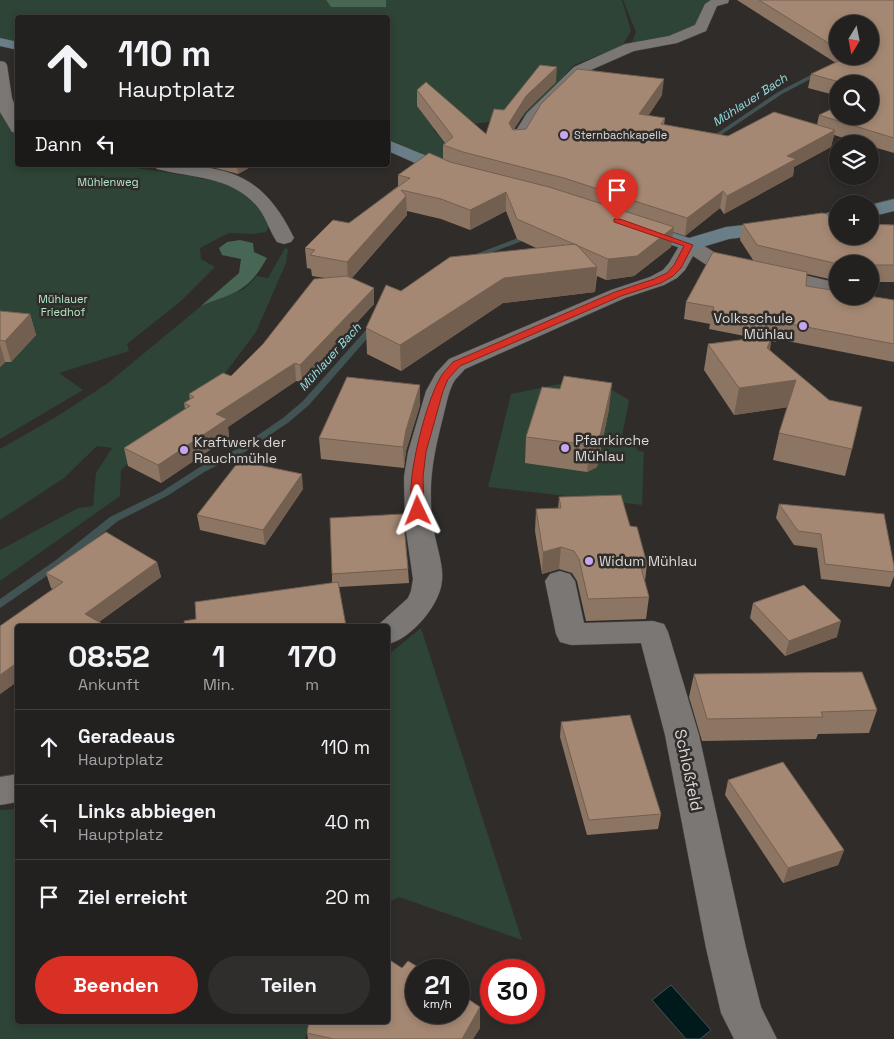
<!DOCTYPE html>
<html lang="de">
<head>
<meta charset="utf-8">
<style>
	body { margin:0; font-family:"Space Grotesk",sans-serif; background:#2f2e2d; color:#f1f3f6; height:100vh; display:flex; flex-direction:column; font-size:19px; white-space:nowrap }
	* { box-sizing:border-box; margin:0 }
	p { font-size:16px; color:#a3a3a5 }
	.icon { flex:none; width:28px; height:28px; fill:none; stroke:currentColor; stroke-width:2; stroke-linecap:round; stroke-linejoin:round }
	.map { position:relative; flex:1; overflow:hidden }
	.sheet { position:absolute; left:15px; top:624px; width:375px; height:400px; display:flex; flex-direction:column; background:#232120; border-radius:5px; box-shadow:0 2px 8px #0003,0 0 0 1px #403e3e }
	.sheet>* { flex:none }
	.hud { position:absolute; left:15px; top:15px; width:375px; height:152px; border-radius:5px; box-shadow:0 2px 8px #0003,0 0 0 1px #403e3e; background:#232120; color:#f1f3f6; overflow:hidden }
	.needle { width:32px; rotate:190deg }
	.buttons { position:absolute; left:829px; top:15px; display:grid; gap:10px }
	.buttons a { display:grid; place-items:center; width:50px; height:50px; border-radius:50%; background:#232120; box-shadow:0 2px 8px #0003,0 0 0 1px #403e3e; font-size:25px }
	.speed { position:absolute; left:405px; top:959px; display:flex; gap:10px; font-size:25px; font-weight:700; text-align:center }
	.speed>* { display:grid; place-content:center; width:65px; height:65px; border-radius:50%; background:#232120; box-shadow:0 2px 8px #0003,0 0 0 1px #403e3e; line-height:1 }
	.speed small { font-size:12px; font-weight:400 }
	.speed .limit { border:8px solid #d22; background:#fff; color:#111 }
	.pin { position:absolute; display:grid; place-items:center; width:42px; height:42px; color:#fff; margin:-51px -21px; border-radius:50% 50% 50% 0; rotate:-45deg; box-shadow:0 0 5px #0007 }
	.pin .icon { rotate:45deg }
	.me { position:absolute; width:55px; margin:-28px; rotate:358deg; stroke-linejoin:round; filter:drop-shadow(0 0 4px #0008) }
	.turn { display:flex; align-items:center; gap:18px; height:105px; padding:0 20px; font-size:22px }
	.turn .icon { width:65px; height:65px; stroke-width:2.5 }
	.turn b { display:block; font-size:35px; line-height:42px }
	.then { display:flex; align-items:center; height:48px; padding:0 20px; background:#0003; gap:10px; font-size:19px }
	.eta { display:flex; justify-content:space-evenly; align-items:center; height:85px; text-align:center }
	.eta b { font-size:30px; font-weight:800; line-height:35px }
	.primary-button { display:flex; gap:10px; margin-top:auto; padding:10px 20px }
	.primary-button a { flex:1; height:58px; border-radius:30px; background:#d93025; color:#fff; font-size:20px; font-weight:800; line-height:58px; text-align:center }
	.primary-button a+a { background:#2f2e2d; color:#f1f3f6 }
	ul { padding:0; list-style:none }
	li { display:flex; align-items:center; gap:15px; height:75px; padding:0 20px; border-top:1px solid #403e3e }
	li div { flex:1 }
	li b { display:block; font-size:19px }
	li em { font-style:normal }
	.map>svg:first-child { display:block }
</style>
</head>
<body>
<div class="map">
<svg width="894" height="1039" viewBox="0 0 894 1039">
	<rect width="100%" height="100%" fill="#2f2c2a"/>
	<path fill="#2d4436" d="M0,0H326L331,7H386V0H622L631,31L622,46L574,65L527,117L433,129L458,158L448,165L388,139V18H18L17,45L0,41Z
		M623,0H717L701,28L630,47L636,32Z
		M0,75L17,128L18,165H116L190,176L228,184L253,199L270,224L266,232L252,234L229,233L200,248L201,259L215,267L181,301L127,344L129,351L59,373L83,390L0,439Z
		M285,248L288,249L286,263L256,332L223,376L121,470L120,496L0,581V550L78,508L93,506L96,473L112,448L97,446L64,478L0,520V449L56,417L108,383L201,306L244,289L257,276L268,278Z
		M569,382L609,388L629,400L621,442L636,444L637,450L644,452L642,505L488,487L511,394Z
		M421,628L522,940L399,897L388,903V655Z
		M17,809L18,1021H309L305,1039H0V810Z"/>
	<path fill="#486654" d="M326,0H386V7H331Z
		M240,240L253,243L254,252L267,258C247,293 236,292 201,306L239,273L241,259L222,255L219,248L227,242Z"/>
	<path fill="#001a1c" stroke="#425354" d="M671,985L711,1030L700,1039H686L652,1000Z"/>
	<g fill="none" stroke-linecap="round" stroke-linejoin="round">
		<path fill="#425354" fill-rule="evenodd" d="M822,69L825,71L824,72L782,94L709,143L704,142L778,92Z
			M528,234L535,236L470,261H467L463,259Z
			M372,323H378L379,325L309,405L289,422L245,452L206,471L167,496L118,521L64,564L0,608V599L56,560L110,517L161,492L200,467L239,448L283,418L303,401Z"/>
		<g stroke="#4a4746" stroke-width="1">
			<path id="minor" d="M711,0H729L728,3L717,6L706,31L677,43L634,51L584,73L539,119L524,144H512L510,140L527,113L574,67L625,44L669,36L695,25L705,4Z
				M0,61L5,62L7,65L12,98L18,115V133L12,132L0,112Z
				M154,165C224,165 261,170 294,238L291,242L284,244L277,242C269,230 266,216 256,205C230,176 192,178 157,169Z
				M689,239L696,241L719,255L838,283V295L705,264L693,256L685,270L677,278L664,285L625,298L465,369C462,373 458,376 455,380C449,389 447,402 444,413C434,453 427,483 433,525C435,543 444,564 442,581C440,605 411,639 388,644V626H377L408,598L411,591L413,579L405,524L404,477L408,452L426,391L436,373L449,359L611,290L650,277L663,270L669,263L682,241Z
				M560,571L570,574L575,581L584,623L653,621L664,624L668,632L699,735L746,948L761,1007L777,1039H734L721,1013L706,948L665,735L641,643L571,645L560,642L556,634L545,581L550,574Z
				M18,774V802L0,805V777Z"/>
		</g>
		<g stroke="#4a4746" stroke-width="1">
			<path id="secondary" d="M0,38L18,42V50L0,46Z
				M388,140L461,170L464,174L461,178L455,179L449,178L388,151Z
				M894,199V211L870,217V205Z
				M838,211V223L796,231L729,239L689,251L631,231L628,227L631,223L638,221L689,238L726,227L796,219Z"/>
		</g>
		<use href="#minor" fill="#7a7775" fill-rule="evenodd"/>
		<use href="#secondary" fill="#697e87" fill-rule="evenodd"/>
	</g>
	<path fill="#8d7563" fill-rule="evenodd" d="M737,0H894V153L870,146V144H862L834,135L831,147L794,167L793,176L724,214L720,208L685,236L673,232L671,247L634,276L606,280L597,276L595,292L503,303L401,371L367,354L366,328L401,291L536,248L517,239L506,211L470,230L441,219L407,211V215L352,278L374,288V304L302,382L296,381L228,427L229,437L161,483L128,466L124,448L185,409L184,403L190,400L189,394L231,376L263,344L325,278L312,276L311,269L307,268L305,248L349,223L398,186V175L443,159V145L445,143L417,106V90L486,134L504,110L556,82L525,112L514,129H526L662,95L648,116L665,118L664,125L728,136L817,125L819,115L870,116V84H838V96L808,88L811,74L836,63ZM838,24L870,56H838Z
		M204,165H254L238,174Z
		M743,224L838,236L894,225V282H870V264H838V281L807,274L806,286L894,300V362L777,339L776,342L771,341L770,350L852,449L845,476L773,460L779,433L787,407L734,415L704,370L708,344L755,338L709,329L710,324L684,319L686,302L753,260L740,240Z
		M0,311L30,314L36,335L11,362H5L0,367Z
		M420,385V405L406,451L404,468L321,459L319,438Z
		M609,409L597,467L587,472L525,463L526,437Z
		M303,489L265,545L200,530L197,515Z
		M559,497L630,526L647,564L645,581L649,597L646,619L586,621L577,581L572,573L559,569L542,574L535,531L536,509H558Z
		M779,504L894,566V576L890,587L821,579L817,548L794,545L776,518Z
		M106,532L157,562L161,577L99,622L101,623L102,626H18V681L0,694V626L53,589L51,588L46,573Z
		M408,569L409,583L339,587L196,619L332,583V574Z
		M753,603L837,637L785,656L750,618Z
		M694,674L877,710L869,733L818,734L816,739L702,741L689,697Z
		M561,722L661,814L658,829L587,835L560,737Z
		M728,780L844,850L838,865L783,883L725,795Z
		M480,1028L473,1039H308L307,1033Z"/>
	<path fill="#735f50" d="M557,67L556,82L525,112L508,139L509,123L526,96Z
		M664,79L662,95L638,131L639,114Z
		M835,130L831,147L794,167L793,176L724,214L727,196L787,156Z
		M237,165H254L238,174Z
		M723,191L720,208L685,236L687,218Z
		M506,192V211L470,230V210Z
		M406,196L407,215L348,282L347,262Z
		M674,227L671,247L634,276L606,280L608,259Z
		M597,267L595,292L503,303L401,371L400,345L504,278Z
		M374,288V304L302,382L300,365Z
		M30,314L36,335L11,362L5,341Z
		M772,336L767,362V348Z
		M0,344L5,362L0,367Z
		M295,363L296,381L228,427L229,437L161,483L158,465L216,414Z
		M796,380L790,407L734,415L739,388Z
		M612,383L609,409L597,467L587,472L589,445Z
		M420,385V405L406,451L404,468L403,447L406,430Z
		M302,474L303,489L265,545L263,530Z
		M561,547L559,569L542,574L543,552Z
		M157,562L161,577L93,626L85,614Z
		M841,621L837,637L785,656L789,641Z
		M18,662V681L0,694V675Z
		M844,850L838,865L783,883L788,868Z
		M480,1007V1028L473,1039H462Z"/>
	<path fill="#a48873" stroke="#735f50" d="M759,0H894V138L819,115L838,106V116H870V84H846L811,74L849,56H870V24H838V49Z
		M540,65L557,67L526,96L509,123L513,130L526,129L541,104L577,69L664,79L639,114L665,118L661,124L728,136L774,112L835,130L787,156L796,159L727,196L723,191L687,218L564,178L463,152L443,145L453,137L417,90L426,82L486,134L494,109L504,110Z
		M429,153L450,162L549,187L674,227L637,256L608,259L517,219L506,192L470,210L441,199L401,190L406,196L347,262L310,255L315,250L305,248L333,220L349,223L410,178L398,175Z
		M822,213L827,214L832,220H838V236H870V224L894,225V265H870V264H838L757,245L743,224Z
		M576,244L597,267L504,278L400,345L366,328L386,285L401,291L450,257Z
		M713,252L807,272L806,286L838,291V296H869L894,300V344L781,322L780,325L712,312L714,307L686,302Z
		M347,276L374,288L300,365L295,363L216,414L227,419L158,465L124,448L190,406L184,403L194,397L189,394L223,373L231,376L263,344L314,279Z
		M0,311L30,314L5,341L0,340Z
		M772,336L767,348L829,400L862,407L852,449L779,433L796,380L739,388L708,344Z
		M564,376L612,383L599,440L589,445L526,437L542,387L560,389Z
		M347,377L420,385L406,430L403,447L319,438Z
		M239,461L302,474L263,530L197,515Z
		M621,495L630,526L637,527L647,564H640L649,597L588,599L579,559L574,551L561,547L543,552L536,509L561,508L559,497Z
		M779,504L884,514L894,566V572L825,564L821,534L798,531Z
		M403,514L408,569L332,574L330,518Z
		M106,532L157,562L85,614L101,623L97,626H18V662L0,675V626L63,582L46,573Z
		M338,582L346,626H185L184,621L196,619L195,602Z
		M804,585L841,621L789,641L753,603Z
		M862,672L877,710L821,712L823,717L707,719L694,674Z
		M630,715L661,814L589,820L561,722Z
		M783,762L844,850L788,868L728,780Z
		M388,959L402,968L408,961L423,970H416V1012H459V993L480,1007L462,1039H334L307,1033L309,1021H388Z"/>
	<path fill="#d93025" stroke="#8d1f18" d="M614,219H620L693,245L681,268L673,276L661,283L621,296L460,366L448,379L443,391L426,452L423,477L424,511L422,514H414C402,490 426,403 439,380C442,373 448,368 453,362L615,292L654,279L667,273L674,265L684,246L614,222Z"/>
	<g fill="#c8a6ef" stroke="#2f2c2a" stroke-width="2">
		<circle cx="564" cy="135" r="5"/>
		<circle cx="803" cy="326" r="5"/>
		<circle cx="565" cy="448" r="5"/>
		<circle cx="184" cy="450" r="5"/>
		<circle cx="589" cy="561" r="5"/>
	</g>
	<g text-anchor="middle" stroke-width="5" stroke-linejoin="round" paint-order="stroke">
		<g font-size="11" fill="#dbd9d8" stroke="#2f2c2a" text-anchor="start">
			<text x="574" y="139">Sternbachkapelle</text>
		</g>
		<g font-size="11" fill="#b1eac7" stroke="#2f2c2a">
			<text x="108" y="186">Mühlenweg</text>
			<text x="63" y="303">Mühlauer<tspan x="63" dy="13">Friedhof</tspan></text>
		</g>
		<g font-size="12" font-style="italic" fill="#94e1e5" stroke="#2f2c2a">
			<text transform="translate(750 100) rotate(-33)" y="4">Mühlauer Bach</text>
			<text transform="translate(330 357) rotate(-48)" y="4">Mühlauer Bach</text>
		</g>
		<g font-size="14" fill="#dbd9d8" stroke="#2f2c2a" text-anchor="start">
			<text x="793" y="323" text-anchor="end">Volksschule<tspan x="793" dy="16">Mühlau</tspan></text>
			<text x="575" y="445">Pfarrkirche<tspan x="575" dy="16">Mühlau</tspan></text>
			<text x="194" y="447">Kraftwerk der<tspan x="194" dy="16">Rauchmühle</tspan></text>
			<text x="599" y="566">Widum Mühlau</text>
		</g>
		<g font-size="16" fill="#dbd9d8" stroke="#2f2c2a">
			<text transform="translate(689 770) rotate(78)" y="6">Schloßfeld</text>
		</g>
	</g>
</svg>
<div class="buttons">
<a><svg class="needle" viewBox="-14 -14 28 28"><path d="M0-13l5 13h-10z" fill="#e53935"/><path d="M0 13l5-13h-10z" fill="#a3a3a5"/></svg></a>
<a><svg class="icon" aria-label="search" viewBox="0 0 24 24"><circle cx="10" cy="10" r="6"/><path d="M15 15l6 6"/></svg></a>
<a><svg class="icon" aria-label="layers" viewBox="0 0 24 24"><path d="M12 4l9 5-9 5-9-5zM3 14l9 5 9-5"/></svg></a>
<a>+</a>
<a>−</a>
</div>
<div class="speed"><div>21<small>km/h</small></div><div class="limit">30</div></div>
<div class="pin" style="left:617px;top:220px;background:#d93025"><svg class="icon" aria-label="arrive" viewBox="0 0 24 24"><path d="M6 21V4h12l-3 4 3 4H6"/></svg></div>
<svg class="me" style="left:418px;top:511px" viewBox="-20 -20 40 40"><path d="M0-17L14 15 0 8-14 15z" fill="#d93025" stroke="#fff" stroke-width="4"/></svg>
<div class="hud">
<div class="turn"><svg class="icon" aria-label="ahead" viewBox="0 0 24 24"><path d="M12 20V5M6 11l6-6 6 6"/></svg><div><b>110 m</b>Hauptplatz</div></div>
<div class="then">Dann<svg class="icon" aria-label="left" viewBox="0 0 24 24"><path d="M17 20v-9H6M10 6l-5 5 5 5"/></svg></div>
</div>
<section class="sheet">
<div class="eta">
<div><b>08:52</b><p>Ankunft</p></div>
<div><b>1</b><p>Min.</p></div>
<div><b>170</b><p>m</p></div>
</div>
<ul>
<li><svg class="icon" aria-label="ahead" viewBox="0 0 24 24"><path d="M12 20V5M6 11l6-6 6 6"/></svg><div><b>Geradeaus</b><p>Hauptplatz</p></div><em>110 m</em></li>
<li><svg class="icon" aria-label="left" viewBox="0 0 24 24"><path d="M17 20v-9H6M10 6l-5 5 5 5"/></svg><div><b>Links abbiegen</b><p>Hauptplatz</p></div><em>40 m</em></li>
<li><svg class="icon" aria-label="arrive" viewBox="0 0 24 24"><path d="M6 21V4h12l-3 4 3 4H6"/></svg><div><b>Ziel erreicht</b></div><em>20 m</em></li>
</ul>
<div class="primary-button"><a>Beenden</a><a>Teilen</a></div>
</section>
</div>
</body>
</html>
